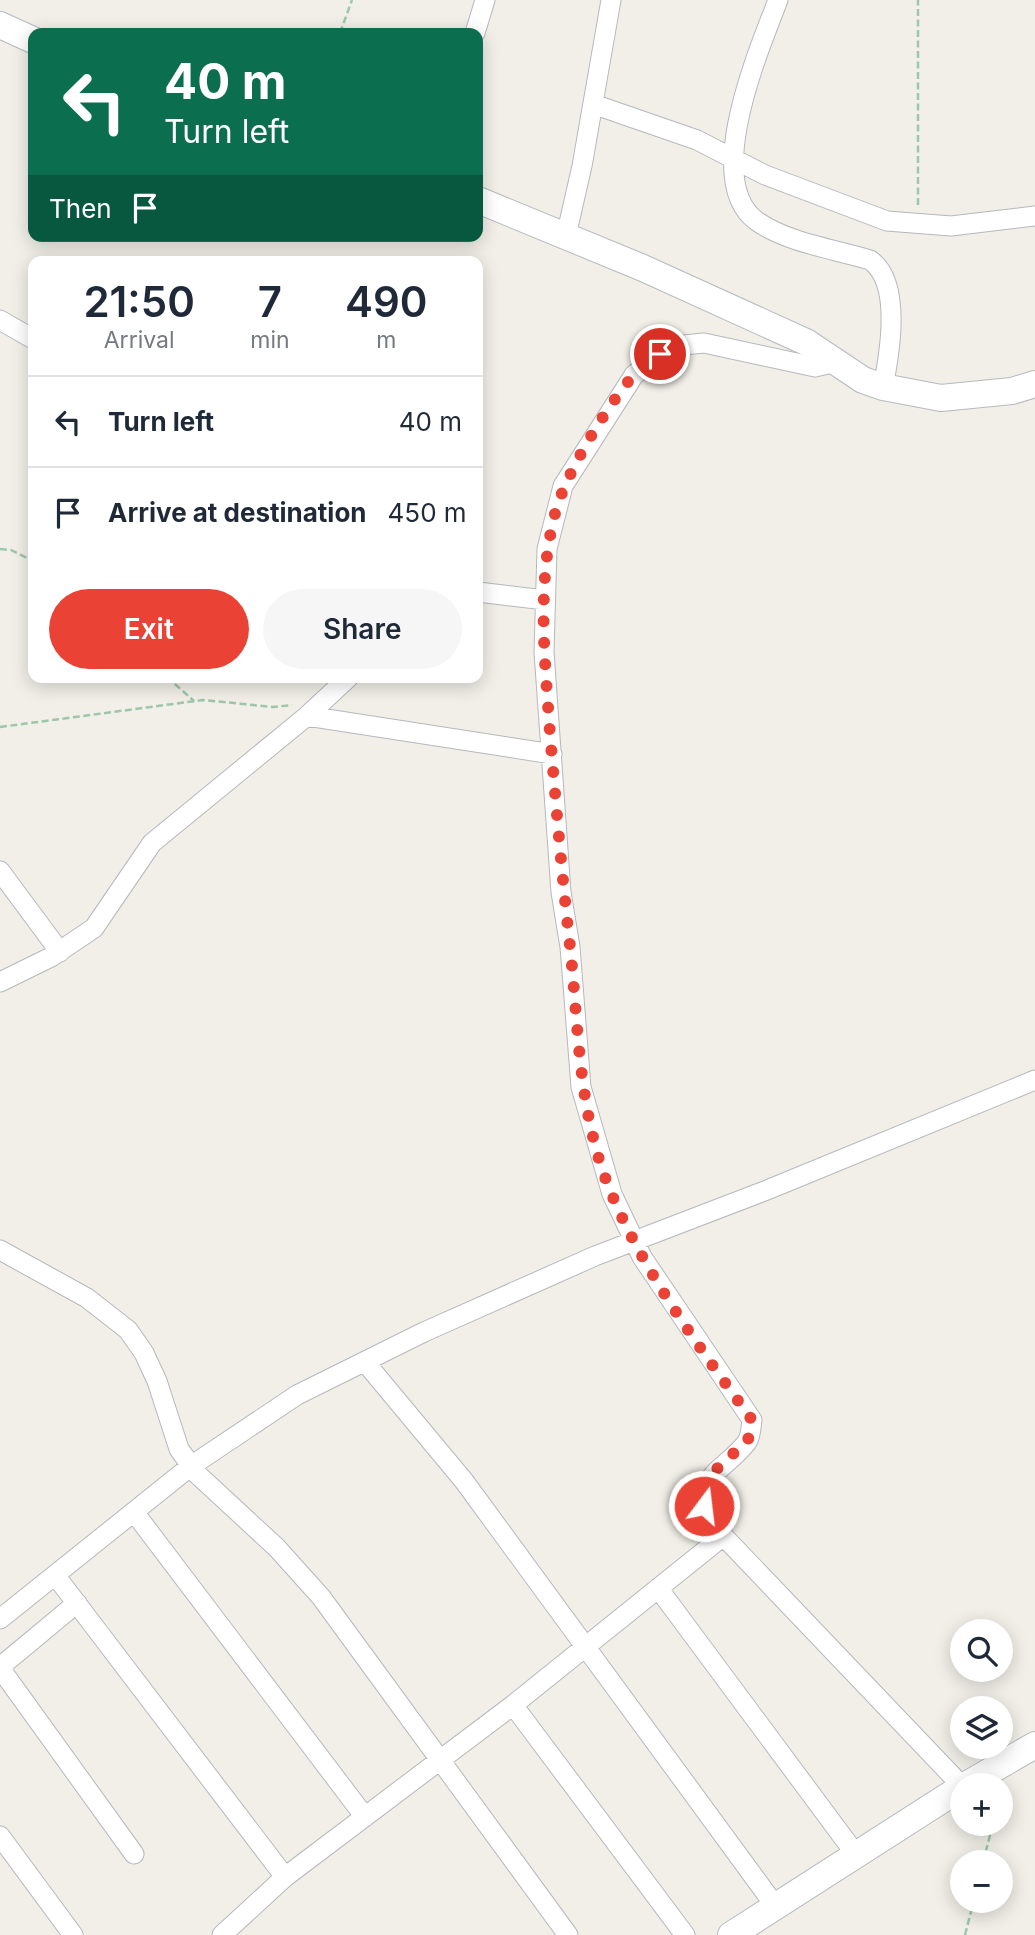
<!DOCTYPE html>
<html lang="en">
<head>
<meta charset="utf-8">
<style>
	body { margin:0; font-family:Inter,sans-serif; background:#f6f6f7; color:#1f2937; height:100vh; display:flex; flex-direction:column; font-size:26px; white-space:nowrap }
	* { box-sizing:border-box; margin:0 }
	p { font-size:23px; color:#747a83 }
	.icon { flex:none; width:38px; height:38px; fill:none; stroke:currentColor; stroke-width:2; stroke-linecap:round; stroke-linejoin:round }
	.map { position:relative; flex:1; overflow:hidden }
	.panel { position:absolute; left:28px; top:256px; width:455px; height:427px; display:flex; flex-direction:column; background:#fff; border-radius:14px; box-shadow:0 4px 18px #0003 }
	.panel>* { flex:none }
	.hud { position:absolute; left:28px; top:28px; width:455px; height:214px; border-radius:14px; box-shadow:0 4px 18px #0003; background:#0b6e4f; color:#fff; overflow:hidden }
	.tools { position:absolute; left:950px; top:1619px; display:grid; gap:14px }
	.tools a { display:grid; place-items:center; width:63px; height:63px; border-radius:50%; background:#fff; box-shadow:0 4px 18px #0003; font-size:35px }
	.pin { position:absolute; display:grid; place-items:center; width:60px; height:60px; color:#fff; margin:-30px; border:4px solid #fff; border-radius:50%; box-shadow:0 2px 7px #0007 }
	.me { position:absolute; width:77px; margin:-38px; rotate:15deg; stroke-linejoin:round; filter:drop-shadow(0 0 5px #0008) }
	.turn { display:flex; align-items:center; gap:24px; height:147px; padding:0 21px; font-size:32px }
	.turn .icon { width:91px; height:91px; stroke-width:2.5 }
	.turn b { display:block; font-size:49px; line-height:60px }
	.then { display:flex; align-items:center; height:66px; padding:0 21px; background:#0003; gap:14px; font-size:26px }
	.eta { display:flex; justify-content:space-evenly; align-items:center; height:119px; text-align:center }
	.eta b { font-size:42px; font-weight:600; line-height:49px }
	.primary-button { display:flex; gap:14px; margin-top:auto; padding:14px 21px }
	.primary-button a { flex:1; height:80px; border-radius:42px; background:#ea4335; color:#fff; font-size:28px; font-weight:600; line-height:80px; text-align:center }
	.primary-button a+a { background:#f6f6f7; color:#1f2937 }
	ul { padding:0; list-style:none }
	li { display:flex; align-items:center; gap:21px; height:91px; padding:0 21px; border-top:2px solid #e0e1e3 }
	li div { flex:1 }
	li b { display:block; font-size:26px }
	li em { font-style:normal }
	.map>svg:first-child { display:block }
</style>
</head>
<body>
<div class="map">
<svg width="1035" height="1935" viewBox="0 0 1035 1935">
	<rect width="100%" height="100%" fill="#f1efe8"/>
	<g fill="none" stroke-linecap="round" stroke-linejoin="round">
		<g stroke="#b5b8bc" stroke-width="21">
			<path id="street" d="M778,0C759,50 701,183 758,222C789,243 834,249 870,260C902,282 890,352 883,387
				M475,33L485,0
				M593,104L697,140L765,175L887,221L951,226L1035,216
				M566,236L582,166L611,0
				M0,320L33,339
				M836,362L815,367L704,343L684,345L660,354L634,375L563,486L547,549L544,652L561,892L570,947L581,1087L612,1194L642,1257L752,1420C751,1427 751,1436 747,1442C724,1472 692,1474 709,1521L962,1786
				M478,592L545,600
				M307,716L552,754
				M0,871L60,952
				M0,982L51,957L94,928L152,843L307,716L349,677
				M0,1250L87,1298L128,1330L144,1353L157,1381L179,1449L197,1474L277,1548L321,1597L568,1935
				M365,1362L464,1481L776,1907
				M134,1512L365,1817
				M55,1575L285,1877
				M658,1588L857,1856
				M0,1619L191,1466L297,1395L424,1332L595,1256L767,1190L1035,1080
				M0,1667L77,1603
				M0,1668L134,1854
				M513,1705L685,1935
				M0,1836L73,1935
				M222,1935L285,1877L513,1705L722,1537"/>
		</g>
		<g stroke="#b6babf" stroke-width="28">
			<path id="secondary" d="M0,25L33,40
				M478,200L643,268L806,342L863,380L883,387L941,398L1012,391L1035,384
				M966,1785L1035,1745
				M731,1935L962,1787"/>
		</g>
		<path stroke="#9cc7a9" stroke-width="2.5" stroke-dasharray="7 3.5" stroke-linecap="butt" d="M340,33L352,0
			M918,205V0
			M0,549L11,550L33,561
			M167,677L194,701
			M0,727L203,700L273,707L292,705
			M1001,1799L1005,1789
			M983,1862L993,1824
			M965,1935L974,1900"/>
		<use href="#street" stroke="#fff" stroke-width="19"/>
		<use href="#secondary" stroke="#fff" stroke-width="26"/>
	</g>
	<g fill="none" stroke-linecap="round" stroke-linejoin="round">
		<path stroke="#ea4335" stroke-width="12" stroke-dasharray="0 21.6" d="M660,354C651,361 640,368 633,376C606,407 567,472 556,510C536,583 545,660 550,734C556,805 562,876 570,946C579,1031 578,1115 612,1195C645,1274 702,1351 752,1420L748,1440L709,1476L704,1506"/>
	</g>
</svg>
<div class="tools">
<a><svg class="icon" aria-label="search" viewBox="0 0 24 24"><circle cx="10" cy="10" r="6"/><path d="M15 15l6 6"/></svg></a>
<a><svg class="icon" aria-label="layers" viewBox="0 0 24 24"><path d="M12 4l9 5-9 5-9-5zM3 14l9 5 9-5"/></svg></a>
<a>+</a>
<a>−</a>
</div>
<div class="pin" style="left:660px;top:354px;background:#d93025"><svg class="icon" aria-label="arrive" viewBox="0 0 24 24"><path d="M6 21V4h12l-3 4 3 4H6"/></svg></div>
<svg class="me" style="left:704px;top:1506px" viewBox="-20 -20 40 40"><circle r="17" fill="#ea4335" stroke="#fff" stroke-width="3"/><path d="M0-11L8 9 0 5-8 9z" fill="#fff"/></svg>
<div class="hud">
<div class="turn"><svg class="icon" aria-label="left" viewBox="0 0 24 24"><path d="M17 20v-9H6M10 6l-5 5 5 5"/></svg><div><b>40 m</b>Turn left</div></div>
<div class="then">Then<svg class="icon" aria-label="arrive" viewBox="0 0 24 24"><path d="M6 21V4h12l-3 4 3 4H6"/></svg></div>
</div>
<section class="panel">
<div class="eta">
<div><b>21:50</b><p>Arrival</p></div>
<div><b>7</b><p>min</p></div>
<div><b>490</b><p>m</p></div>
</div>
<ul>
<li><svg class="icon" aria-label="left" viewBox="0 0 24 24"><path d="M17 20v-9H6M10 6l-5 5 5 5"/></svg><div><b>Turn left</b></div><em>40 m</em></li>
<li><svg class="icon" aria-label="arrive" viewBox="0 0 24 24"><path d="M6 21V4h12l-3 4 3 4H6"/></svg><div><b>Arrive at destination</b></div><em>450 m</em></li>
</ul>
<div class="primary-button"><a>Exit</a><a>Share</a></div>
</section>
</div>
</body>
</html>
